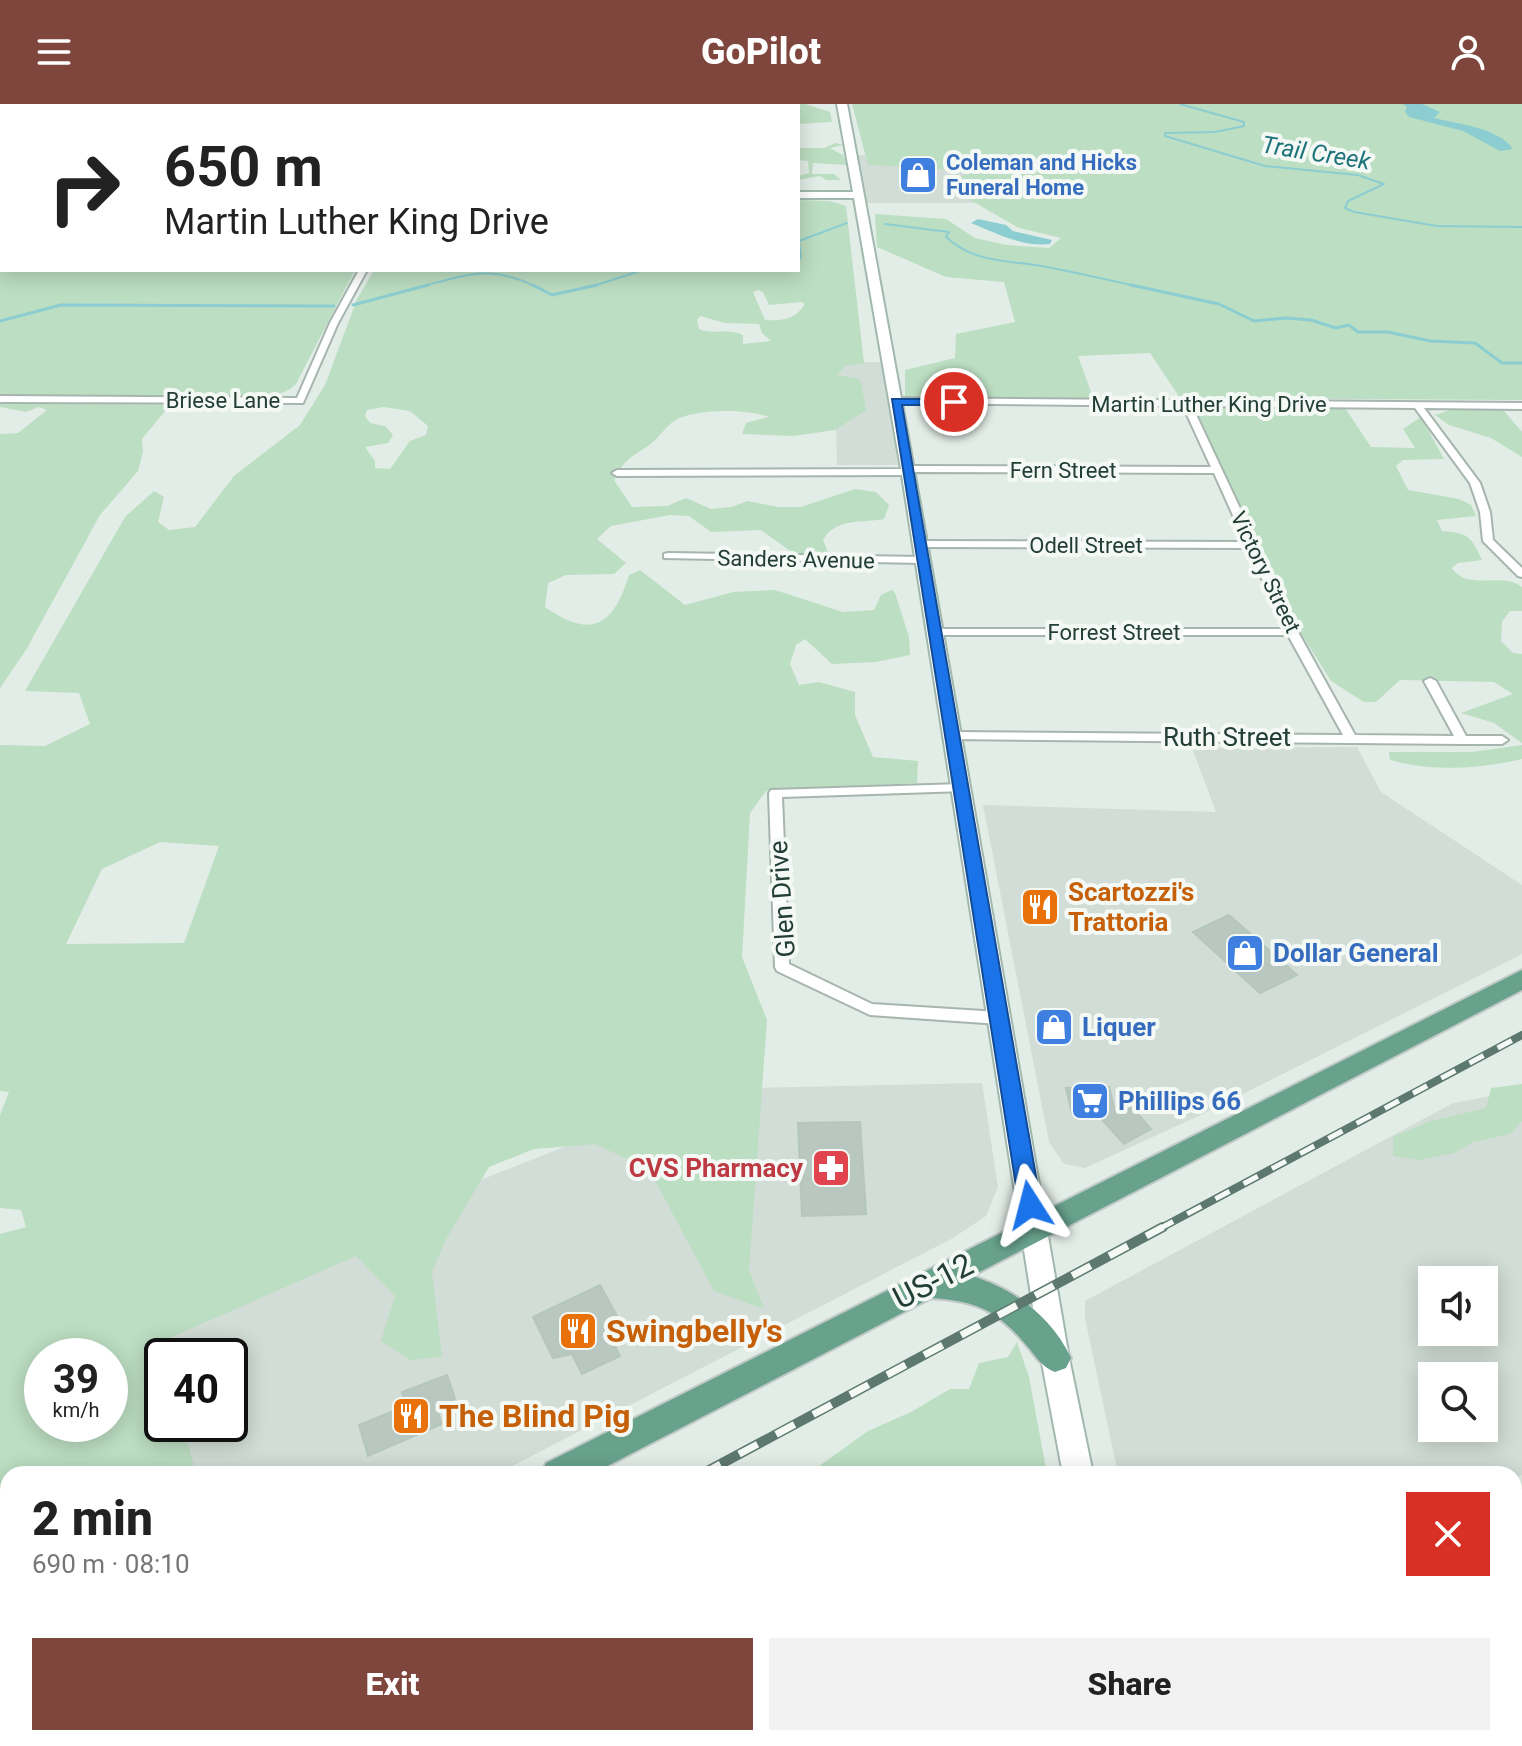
<!DOCTYPE html>
<html lang="en">
<head>
<meta charset="utf-8">
<style>
	body { margin:0; font-family:Roboto,sans-serif; background:#f2f2f2; color:#222; height:100vh; display:flex; flex-direction:column; font-size:30px; white-space:nowrap }
	* { box-sizing:border-box; margin:0 }
	p { font-size:26px; color:#767676 }
	.icon { flex:none; width:44px; height:44px; fill:none; stroke:currentColor; stroke-width:2; stroke-linecap:round; stroke-linejoin:round }
	.map { position:relative; flex:1; overflow:hidden }
	.sheet { position:absolute; left:0px; top:1362px; width:1522px; height:280px; display:flex; flex-direction:column; background:#fff; border-radius:24px 24px 0 0; box-shadow:0 4px 20px #0003 }
	.sheet>* { flex:none }
	.top-card { position:absolute; left:0px; top:0px; width:800px; height:168px; box-shadow:0 4px 20px #0003; background:#fff; color:#222; overflow:hidden }
	.fabs { position:absolute; left:1418px; top:1162px; display:grid; gap:16px }
	.fabs a { display:grid; place-items:center; width:80px; height:80px; border-radius:0px; background:#fff; box-shadow:0 4px 20px #0003; font-size:40px }
	.speed { position:absolute; left:24px; top:1234px; display:flex; gap:16px; font-size:40px; font-weight:700; text-align:center }
	.speed>* { display:grid; place-content:center; width:104px; height:104px; border-radius:50%; background:#fff; box-shadow:0 4px 20px #0003; line-height:1 }
	.speed small { font-size:20px; font-weight:400 }
	.speed .limit { border:4px solid #111; border-radius:12px; background:#fff; color:#111 }
	.pin { position:absolute; display:grid; place-items:center; width:68px; height:68px; color:#fff; margin:-34px; border:4px solid #fff; border-radius:50%; box-shadow:0 2px 8px #0007 }
	.me { position:absolute; width:88px; margin:-44px; rotate:351deg; stroke-linejoin:round; filter:drop-shadow(0 0 6px #0008) }
	.turn { display:flex; align-items:center; gap:28px; height:168px; padding:0 32px; font-size:36px }
	.turn .icon { width:104px; height:104px; stroke-width:2.5 }
	.turn b { display:block; font-size:56px; line-height:68px }
	.round { display:grid; place-items:center; flex:none; width:84px; height:84px; border-radius:0px; background:#f2f2f2 }
	.head { display:flex; align-items:center; justify-content:space-between; height:136px; padding:0 32px }
	h1 { font-size:48px; font-weight:800; line-height:60px }
	.cta { display:flex; gap:16px; margin-top:auto; padding:16px 32px }
	.cta a { flex:1; height:92px; border-radius:0px; background:#7f463d; color:#fff; font-size:32px; font-weight:800; line-height:92px; text-align:center }
	.cta a+a { background:#f2f2f2; color:#222 }
	header { display:flex; justify-content:space-between; align-items:center; height:104px; padding:0 32px; background:#7f463d; color:#fff; font-size:36px; font-weight:800 }
	.map>svg:first-child { display:block }
</style>
</head>
<body>
<header><svg class="icon" aria-label="menu" viewBox="0 0 24 24"><path d="M4 6h16M4 12h16M4 18h16"/></svg>GoPilot<svg class="icon" aria-label="person" viewBox="0 0 24 24"><circle cx="12" cy="8" r="4"/><path d="M4 21q1-7 8-7t8 7"/></svg></header>
<div class="map">
<svg width="1522" height="1642" viewBox="0 0 1522 1642">
	<rect width="100%" height="100%" fill="#e3ede7"/>
	<path fill="#d1ddd6" fill-rule="evenodd" d="M858,51H1006L1024,99H865Z
		M829,258H881L898,361H837L835,284Z
		M1357,643L1381,688L1522,781V850L1205,1009L1085,1064L1064,1060L1049,1038L983,701L1216,708L1192,644Z
		M982,979L998,1083L986,1112L953,1134L497,1370H90L110,1320V1252L69,1241L708,985ZM162,1252H230V1320H162Z
		M1497,991L1522,1014V1371L1514,1376V1370H1118L1085,1214V1197L1453,999ZM1432,1176H1484V1228H1432ZM1432,1272H1484V1324H1432Z
		M1175,1634H1344V1642H1176Z"/>
	<path fill="#bcdec2" fill-rule="evenodd" d="M624,0H805L830,8L832,18L798,20V2H623Z
		M852,0H1522V296L1180,294L1150,249L1078,252L1094,296L905,292V266L955,254L956,230L1015,218L1004,178L946,173L877,143L875,110L946,115L975,134L1007,141L1049,144L1061,134L1019,124L944,81L969,69L934,64L868,61Z
		M835,39L844,41L830,44L843,51L847,61L813,59L812,70H834L841,76H826L820,72L798,76V72L809,69L808,57L798,56V44H824Z
		M0,96L2,166H355L296,280C273,303 209,294 176,294L142,335L143,348L138,367L100,411L26,546L0,584V330L18,329L47,306L39,303L26,308L0,303Z
		M798,96L830,97L846,102L864,259L845,262L837,271L860,275L866,306L835,326L793,332L742,330L746,319L769,313C748,305 696,304 676,316C666,321 659,335 648,342C631,353 623,357 614,376L632,403L667,402L686,394L711,405L731,403L748,397L778,403H801L855,385L876,388L889,401L884,415C862,419 835,414 823,436L828,448L814,452L793,449L761,426L711,428L689,412L670,411L611,422L597,435L626,459L614,470L566,471L548,479L545,503C591,535 613,523 629,471L640,466L685,501L733,488L775,486L843,508L874,506L881,491L892,486L895,489L909,533L910,551L876,558L832,560L805,535L796,541L790,560L799,581L819,578L855,588V611L873,653L918,657L917,679L766,687L750,709L742,853L767,916L749,1166L764,1205L714,1187L649,1065L595,1040L534,1045L489,1063L445,1137L432,1168L442,1253L410,1256L381,1237L395,1192L356,1152L160,1238L164,1252L162,1320H183L196,1370H8V1514L0,1510V1130L26,1123L21,1106L0,1104V1011L9,988L0,987V641L45,642L90,620L79,589L25,587L125,413L154,387L164,393L158,418L169,426L195,423L234,372L300,321L325,281L357,195L374,166H798ZM758,186L763,188L769,201L801,198L805,200C795,216 782,217 765,216L753,188ZM700,212L725,219L759,220L762,229L771,237L743,240V231C729,224 713,231 699,225L697,216ZM383,303L410,307L428,322L426,331L410,337L390,365L375,364V357L365,343L388,339L393,331L385,322L370,319L365,312L367,306ZM160,738L219,742L184,839L66,840L102,765ZM42,1252H110V1320H42Z
		M1194,303L1345,304L1371,343L1415,344L1403,325L1421,313L1444,355L1403,356L1396,362L1408,386L1459,395L1471,401L1476,412L1437,416L1442,427C1468,429 1471,432 1482,456L1458,459L1452,464C1467,488 1502,467 1522,483V507H1510L1502,518L1501,537L1513,549L1522,550V639L1494,619L1461,609L1513,590L1494,578L1400,576L1376,598H1364L1331,577L1295,520Z
		M1453,305L1503,306L1522,328V353L1491,334L1449,321L1435,311Z
		M1522,641V655C1480,665 1432,668 1390,656L1389,648H1472Z
		M1522,980V1017L1510,1030L1473,1038L1454,1049L1419,1056L1393,1052V1033L1428,1018L1486,1004L1491,984Z
		M1017,1238L1029,1273L1047,1370H808L868,1327L911,1308L950,1285H969L979,1259L1008,1253Z
		M1522,1489V1642H1501L1497,1634H1514V1495Z
		M911,1634H1101L1103,1642H920Z
		M1384,1634H1475L1480,1642H1383Z"/>
	<path fill="#8ccdd1" d="M1403,0H1422L1440,8L1434,14C1458,20 1499,24 1513,45L1500,47L1463,27L1409,13L1405,8L1407,3Z
		M978,115L1006,121L1013,127L1052,136L1050,140C1023,143 995,129 971,119Z"/>
	<g fill="none" stroke-linecap="round" stroke-linejoin="round">
		<path stroke="#8ccdd1" stroke-width="2" d="M1180,0L1244,18V22L1215,28L1165,29V32L1265,62L1358,71L1384,80L1348,97L1345,104L1354,108L1437,122L1522,123
			M885,120L949,128L946,133C975,160 1011,156 1047,163C1078,169 1109,176 1140,183
			M798,156L801,154L799,137L847,119
			M756,166H779
			M420,183C466,171 492,160 536,183
			M590,183L640,167L688,166"/>
		<path stroke="#8ccdd1" stroke-width="3" d="M533,181L552,191L597,181
			M1131,181L1219,200L1254,217L1285,214L1311,216L1336,224L1349,221L1358,228H1388L1430,237L1475,239L1502,259H1522
			M353,201L428,181
			M0,217L61,201L334,202"/>
	</g>
	<path fill="#b8c8c0" stroke="#b5c6be" stroke-width="2" d="M1229,811L1297,871L1260,889L1193,828Z
		M1109,983L1116,1011L1132,1003L1151,1025L1124,1040L1097,1010H1072L1066,984Z
		M860,1018L866,1110L802,1112L798,1019Z
		M600,1181L623,1223L609,1230L620,1252L582,1270L572,1250L553,1254L533,1213Z
		M447,1271L455,1295L436,1303L442,1320L368,1352L359,1321L406,1302L402,1288Z"/>
	<g fill="none" stroke-linecap="round" stroke-linejoin="round">
		<g stroke="#a6b5ae" stroke-width="4">
			<path id="street" d="M359,166H367L338,219L303,299L0,298V292L297,294L330,219Z
				M896,294L1522,299V305L1424,304L1480,379L1490,408L1493,436L1522,464V473L1518,472L1483,437L1480,408L1470,379L1415,304L1192,302L1298,528L1355,631L1454,632L1424,577L1430,574L1436,577L1466,632H1502L1508,636L1502,640H1462L948,635L946,632L948,629L952,628L1343,631L1288,531H935L929,528L935,525H1285L1248,444L920,443L915,440L920,437L1245,438L1214,369L914,368L909,371L617,372L612,369L617,366L903,365L908,362L1211,363L1183,302L893,299L892,297Z
				M668,449L923,453L928,456L923,459L664,454V450Z
				M961,680L965,681L967,684L965,687L782,693L789,860L872,900L999,908L1004,910L1006,914L1004,918L999,920L870,911L777,867L775,863L769,689L771,686Z"/>
		</g>
		<g stroke="#a1b8ae" stroke-width="4">
			<path id="secondary" d="M837,0H847C925,417 997,836 1069,1254L1093,1370H1063L1041,1254L901,365L854,94H798V88H853Z
				M0,85H2V91H0Z
				M1113,1634H1147L1149,1642H1115Z"/>
		</g>
		<g stroke="#c1c9c6" stroke-width="4">
			<path id="primary" d="M1522,866V886L972,1172C1014,1185 1052,1213 1071,1254L1066,1264L1055,1268C1042,1263 1037,1254 1028,1243C998,1207 978,1197 931,1194L592,1370H541L546,1359Z
				M15,1634H66L63,1642H12Z"/>
		</g>
		<use href="#street" fill="#fff" fill-rule="evenodd"/>
		<use href="#secondary" fill="#fff" fill-rule="evenodd"/>
		<use href="#primary" fill="#68a28d" fill-rule="evenodd"/>
		<g stroke="#5d796f" stroke-width="8">
			<path id="rail-far1" d="M1159,1125L1522,931"/>
		</g>
		<g stroke="#5d796f" stroke-width="10">
			<path id="rail" d="M702,1370L1163,1123
				M195,1642L210,1634"/>
		</g>
		<use href="#rail-far1" stroke="#f4f9f6" stroke-width="5" stroke-dasharray="16" stroke-linecap="butt"/>
		<use href="#rail" stroke="#f4f9f6" stroke-width="7" stroke-dasharray="21" stroke-linecap="butt"/>
	</g>
	<path fill="#1a73e8" stroke="#114b97" stroke-width="2" d="M892,295H954L960,298L954,301H902L1041,1101L1037,1107L1030,1110L1022,1107L1019,1101Z"/>
	<defs>
		<g id="shop-square" transform="scale(2)"><rect x="-9" y="-9" width="18" height="18" rx="4" fill="#3f7fe0" stroke="#f4f9f6"/><path d="M-5-2.5h2.3a2.7 3.5 0 0 1 5.4 0H5L5.5 6h-11ZM-1.5-2.5h3a1.5 2.3 0 0 0-3 0Z" fill="#fff"/></g>
		<g id="restaurant-square" transform="scale(2)"><rect x="-9" y="-9" width="18" height="18" rx="4" fill="#e8710a" stroke="#f4f9f6"/><path d="M-5-6h1v4h1v-4h1v4h1v-4h1v5L-1.5 .5V6h-2V.5L-5-1ZM5-6V6H3V1.5H1.5Q1.5-4 5-6Z" fill="#fff"/></g>
		<g id="supermarket-square" transform="scale(2)"><rect x="-9" y="-9" width="18" height="18" rx="4" fill="#3f7fe0" stroke="#f4f9f6"/><path d="M-6-5.5h2.5l.6 2H6L4.5 2H-2.5L-4.4-4H-6ZM-1.5 3.2a1.3 1.3 0 1 0 .1 0ZM3 3.2a1.3 1.3 0 1 0 .1 0Z" fill="#fff"/></g>
		<g id="pharmacy-square" transform="scale(2)"><rect x="-9" y="-9" width="18" height="18" rx="4" fill="#e0444e" stroke="#f4f9f6"/><path d="M-2-6h4v4h4v4h-4v4h-4v-4h-4v-4h4Z" fill="#fff"/></g>
	</defs>
	<g fill-rule="evenodd">
		<use href="#shop-square" x="918" y="71"/>
		<use href="#restaurant-square" x="1040" y="803"/>
		<use href="#shop-square" x="1245" y="849"/>
		<use href="#shop-square" x="1054" y="923"/>
		<use href="#supermarket-square" x="1090" y="997"/>
		<use href="#pharmacy-square" x="831" y="1064"/>
		<use href="#restaurant-square" x="578" y="1227"/>
		<use href="#restaurant-square" x="411" y="1312"/>
	</g>
	<g text-anchor="middle" stroke-width="8" stroke-linejoin="round" paint-order="stroke">
		<g font-size="22" font-weight="bold" fill="#366cbe" stroke="#f4f9f6" text-anchor="start">
			<text x="946" y="66">Coleman and Hicks<tspan x="946" dy="25">Funeral Home</tspan></text>
		</g>
		<g font-size="22" fill="#233e34" stroke="#f4f9f6">
			<text x="223" y="304">Briese Lane</text>
			<text x="1209" y="308">Martin Luther King Drive</text>
			<text x="1063" y="374">Fern Street</text>
			<text x="1086" y="449">Odell Street</text>
			<text transform="translate(796 455) rotate(1)" y="8">Sanders Avenue</text>
			<text transform="translate(1266 468) rotate(64)" y="8">Victory Street</text>
			<text x="1114" y="536">Forrest Street</text>
		</g>
		<g font-size="24" font-style="italic" fill="#1d737a" stroke="#f4f9f6">
			<text transform="translate(1316 49) rotate(9)" y="8">Trail Creek</text>
		</g>
		<g font-size="26" fill="#233e34" stroke="#f4f9f6">
			<text x="1227" y="642">Ruth Street</text>
			<text transform="translate(782 795) rotate(-94)" y="9">Glen Drive</text>
		</g>
		<g font-size="26" font-weight="bold" fill="#c56008" stroke="#f4f9f6" text-anchor="start">
			<text x="1068" y="797">Scartozzi's<tspan x="1068" dy="30">Trattoria</tspan></text>
		</g>
		<g font-size="26" font-weight="bold" fill="#366cbe" stroke="#f4f9f6" text-anchor="start">
			<text x="1273" y="858">Dollar General</text>
			<text x="1082" y="932">Liquer</text>
			<text x="1118" y="1006">Phillips 66</text>
		</g>
		<g font-size="26" font-weight="bold" fill="#be3a42" stroke="#f4f9f6" text-anchor="end">
			<text x="803" y="1073">CVS Pharmacy</text>
		</g>
		<g font-size="32" fill="#233e34" stroke="#f4f9f6">
			<text transform="translate(933 1177) rotate(-27)" y="11">US-12</text>
		</g>
		<g font-size="32" font-weight="bold" fill="#c56008" stroke="#f4f9f6" text-anchor="start">
			<text x="606" y="1238">Swingbelly's</text>
			<text x="439" y="1323">The Blind Pig</text>
		</g>
	</g>
</svg>
<div class="fabs">
<a><svg class="icon" aria-label="sound" viewBox="0 0 24 24"><path d="M4 9h4l5-4v14l-5-4H4zM17 9q2 3 0 6"/></svg></a>
<a><svg class="icon" aria-label="search" viewBox="0 0 24 24"><circle cx="10" cy="10" r="6"/><path d="M15 15l6 6"/></svg></a>
</div>
<div class="speed"><div>39<small>km/h</small></div><div class="limit">40</div></div>
<div class="pin" style="left:954px;top:298px;background:#d93025"><svg class="icon" aria-label="arrive" viewBox="0 0 24 24"><path d="M6 21V4h12l-3 4 3 4H6"/></svg></div>
<svg class="me" style="left:1030px;top:1101px" viewBox="-20 -20 40 40"><path d="M0-17L14 15 0 8-14 15z" fill="#1a73e8" stroke="#fff" stroke-width="4"/></svg>
<div class="top-card">
<div class="turn"><svg class="icon" aria-label="right" viewBox="0 0 24 24"><path d="M7 20v-9h11M14 6l5 5-5 5"/></svg><div><b>650 m</b>Martin Luther King Drive</div></div>
</div>
<section class="sheet">
<div class="head"><div><h1>2 min</h1><p>690 m · 08:10</p></div><a class="round" style="background:#d93025;color:#fff"><svg class="icon" aria-label="close" viewBox="0 0 24 24"><path d="M6 6l12 12M18 6L6 18"/></svg></a></div>
<div class="cta"><a>Exit</a><a>Share</a></div>
</section>
</div>
</body>
</html>
